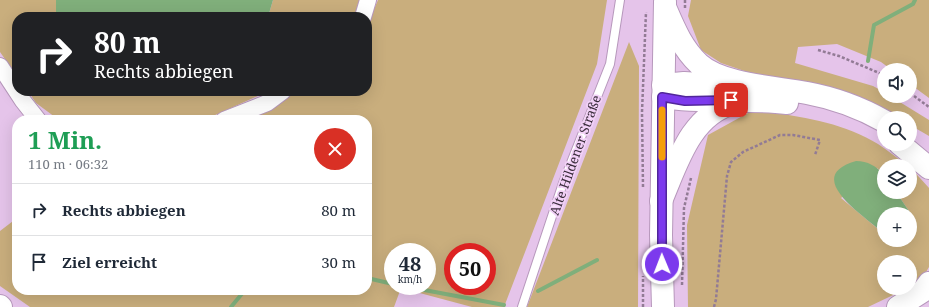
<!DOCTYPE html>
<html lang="de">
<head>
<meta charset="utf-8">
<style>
	body { margin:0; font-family:"Noto Serif",serif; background:#f2f2f3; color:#1f2937; height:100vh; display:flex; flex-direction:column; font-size:15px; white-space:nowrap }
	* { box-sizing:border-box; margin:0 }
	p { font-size:13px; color:#747a83 }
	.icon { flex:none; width:22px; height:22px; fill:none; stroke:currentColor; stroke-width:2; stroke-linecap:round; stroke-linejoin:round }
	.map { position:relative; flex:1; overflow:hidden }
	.drawer { position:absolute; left:12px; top:115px; width:360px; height:180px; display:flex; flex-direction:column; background:#fff; border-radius:16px; box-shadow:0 4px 16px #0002 }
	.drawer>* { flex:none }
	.banner { position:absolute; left:12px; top:12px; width:360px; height:84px; border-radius:16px; box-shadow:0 4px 16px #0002; background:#202124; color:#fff; overflow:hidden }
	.tools { position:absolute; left:877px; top:63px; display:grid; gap:8px }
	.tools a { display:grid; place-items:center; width:40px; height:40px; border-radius:50%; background:#fff; box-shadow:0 4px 16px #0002; font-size:20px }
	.speed { position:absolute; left:384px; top:243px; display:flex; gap:8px; font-size:20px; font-weight:700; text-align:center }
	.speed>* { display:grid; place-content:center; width:52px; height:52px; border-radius:50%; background:#fff; box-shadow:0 4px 16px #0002; line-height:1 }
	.speed small { font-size:10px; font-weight:400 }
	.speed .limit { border:6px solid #d22; background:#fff; color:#111 }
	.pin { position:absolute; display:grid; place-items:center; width:34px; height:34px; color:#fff; margin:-17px; border-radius:8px; box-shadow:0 2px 6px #0006 }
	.me { position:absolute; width:44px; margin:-22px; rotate:359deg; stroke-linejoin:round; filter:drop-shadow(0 0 3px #0008) }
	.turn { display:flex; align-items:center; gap:14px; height:84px; padding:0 16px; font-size:18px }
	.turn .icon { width:52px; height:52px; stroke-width:2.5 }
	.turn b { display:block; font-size:28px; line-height:34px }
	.round { display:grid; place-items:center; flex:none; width:42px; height:42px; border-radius:21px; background:#f2f2f3 }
	.summary { display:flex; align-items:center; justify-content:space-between; height:68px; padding:0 16px }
	h1 { font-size:24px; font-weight:700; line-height:30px; color:#1e9e55 }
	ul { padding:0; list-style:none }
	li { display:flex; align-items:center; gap:12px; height:52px; padding:0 16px; border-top:1px solid #e0e1e3 }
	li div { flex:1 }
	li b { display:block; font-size:15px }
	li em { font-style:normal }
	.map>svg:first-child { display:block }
</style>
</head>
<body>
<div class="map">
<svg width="929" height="307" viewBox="0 0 929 307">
	<rect width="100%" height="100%" fill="#e5c4ea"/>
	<path fill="#c9ae7d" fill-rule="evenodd" d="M0,0H56V17H17V76L0,52Z
		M273,0H361L360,7L355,17H268Z
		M378,0H607L597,64L504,307H472L401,288L394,307H30L0,286V231L17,218V290H367V120H243L284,100L297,91H367V25ZM393,252H427V286H393ZM453,252H487V286H453Z
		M691,0H929V98L910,84V70H892L881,62L837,44L798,47L795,63L873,86L884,92V96H890L929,120V136L910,125V118H896L869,104L765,78L721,63L701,50L688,16Z
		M629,42L639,66L638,307H527Z
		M28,91H269L204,120H59L36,103Z
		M770,112C808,118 846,124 878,144C889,151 898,159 908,166H884V175L877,168L841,198L884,234V240H910L911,214L896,192H910V167L929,188V267L926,272L910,287V262H884V288H908L868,307H688L687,225L708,135L748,113Z"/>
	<path fill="#80af7b" d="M56,0H273L268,17H56Z
		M856,161C868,161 876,166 884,175V192H896L911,214V236L910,237V214H884V234C867,217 800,177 856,161Z"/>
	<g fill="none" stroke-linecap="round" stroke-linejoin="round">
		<path stroke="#80af7b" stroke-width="4" d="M868,61L874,25L913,4L915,0
			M367,278L393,284
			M403,286L504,305
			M538,291L597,260
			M231,307L245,290"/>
		<g stroke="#b798bc" stroke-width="10">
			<path id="lane" d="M522,307L563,183L610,64L620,0"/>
		</g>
		<g stroke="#b798bc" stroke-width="18">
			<path id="street" d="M363,17L368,0
				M0,66L23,101L38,120
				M224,120L267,103L283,91"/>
		</g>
		<g stroke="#b798bc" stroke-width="24">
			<path id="secondary" d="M663,307L661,235L665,2"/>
		</g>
		<g stroke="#b798bc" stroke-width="24">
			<path id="highway" d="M665,7C674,28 682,48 699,64C722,85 777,87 807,93C834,98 861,108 884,121
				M663,85L684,83L731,86
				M663,97C704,104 745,98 787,103
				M900,144L929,168
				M661,201C677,164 690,115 734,103
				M0,306L1,307
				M898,307L923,291L929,283"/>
		</g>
		<path stroke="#927b95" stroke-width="2.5" stroke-dasharray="3 2" stroke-linecap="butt" d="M685,8V0
			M818,50L839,56L884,75
			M910,93L929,107
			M643,187L642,112L646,12
			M682,285L684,208L691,178
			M643,307V276
			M714,307L716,299L727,176L731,162L743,152L780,135H793L820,140L815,155"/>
		<use href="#lane" stroke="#fff" stroke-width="8"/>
		<use href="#street" stroke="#fff" stroke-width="16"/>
		<use href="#secondary" stroke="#fff" stroke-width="22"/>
		<use href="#highway" stroke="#fff" stroke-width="22"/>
	</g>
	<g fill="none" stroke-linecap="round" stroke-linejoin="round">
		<g stroke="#51269a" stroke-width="10">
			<path id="route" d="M662,264V97L685,101L731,100"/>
		</g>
		<use href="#route" stroke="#7c3aed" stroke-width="7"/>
		<path stroke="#f59e0b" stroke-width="7" d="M662,157V110"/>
	</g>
	<g text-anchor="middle" stroke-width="3.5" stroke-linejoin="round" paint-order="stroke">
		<g font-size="13" fill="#3a2d3c" stroke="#f2d1f7">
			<text transform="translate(575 155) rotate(-70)" y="5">Alte Hildener Straße</text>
		</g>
	</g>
</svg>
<div class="tools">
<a><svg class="icon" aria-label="sound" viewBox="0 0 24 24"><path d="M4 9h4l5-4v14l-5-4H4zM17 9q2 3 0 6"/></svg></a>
<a><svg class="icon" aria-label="search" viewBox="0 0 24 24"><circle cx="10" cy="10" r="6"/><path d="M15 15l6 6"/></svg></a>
<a><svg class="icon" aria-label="layers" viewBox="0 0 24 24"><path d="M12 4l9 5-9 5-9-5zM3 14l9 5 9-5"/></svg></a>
<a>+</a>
<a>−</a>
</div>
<div class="speed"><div>48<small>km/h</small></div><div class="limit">50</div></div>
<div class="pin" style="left:731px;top:100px;background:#d93025"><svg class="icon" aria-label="arrive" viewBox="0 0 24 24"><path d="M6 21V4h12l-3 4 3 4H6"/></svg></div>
<svg class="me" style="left:662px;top:264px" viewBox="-20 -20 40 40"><circle r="17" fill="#7c3aed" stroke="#fff" stroke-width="3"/><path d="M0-11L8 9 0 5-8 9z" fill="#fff"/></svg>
<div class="banner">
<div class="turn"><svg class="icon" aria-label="right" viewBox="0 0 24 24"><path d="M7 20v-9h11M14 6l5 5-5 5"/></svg><div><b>80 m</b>Rechts abbiegen</div></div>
</div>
<section class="drawer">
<div class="summary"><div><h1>1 Min.</h1><p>110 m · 06:32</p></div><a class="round" style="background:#d93025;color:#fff"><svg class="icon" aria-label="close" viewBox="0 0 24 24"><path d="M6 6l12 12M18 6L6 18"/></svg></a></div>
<ul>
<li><svg class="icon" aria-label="right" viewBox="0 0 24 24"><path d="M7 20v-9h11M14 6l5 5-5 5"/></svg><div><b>Rechts abbiegen</b></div><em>80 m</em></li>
<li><svg class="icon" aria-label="arrive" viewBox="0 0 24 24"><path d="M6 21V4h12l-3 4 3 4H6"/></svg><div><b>Ziel erreicht</b></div><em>30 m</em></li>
</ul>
</section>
</div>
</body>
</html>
